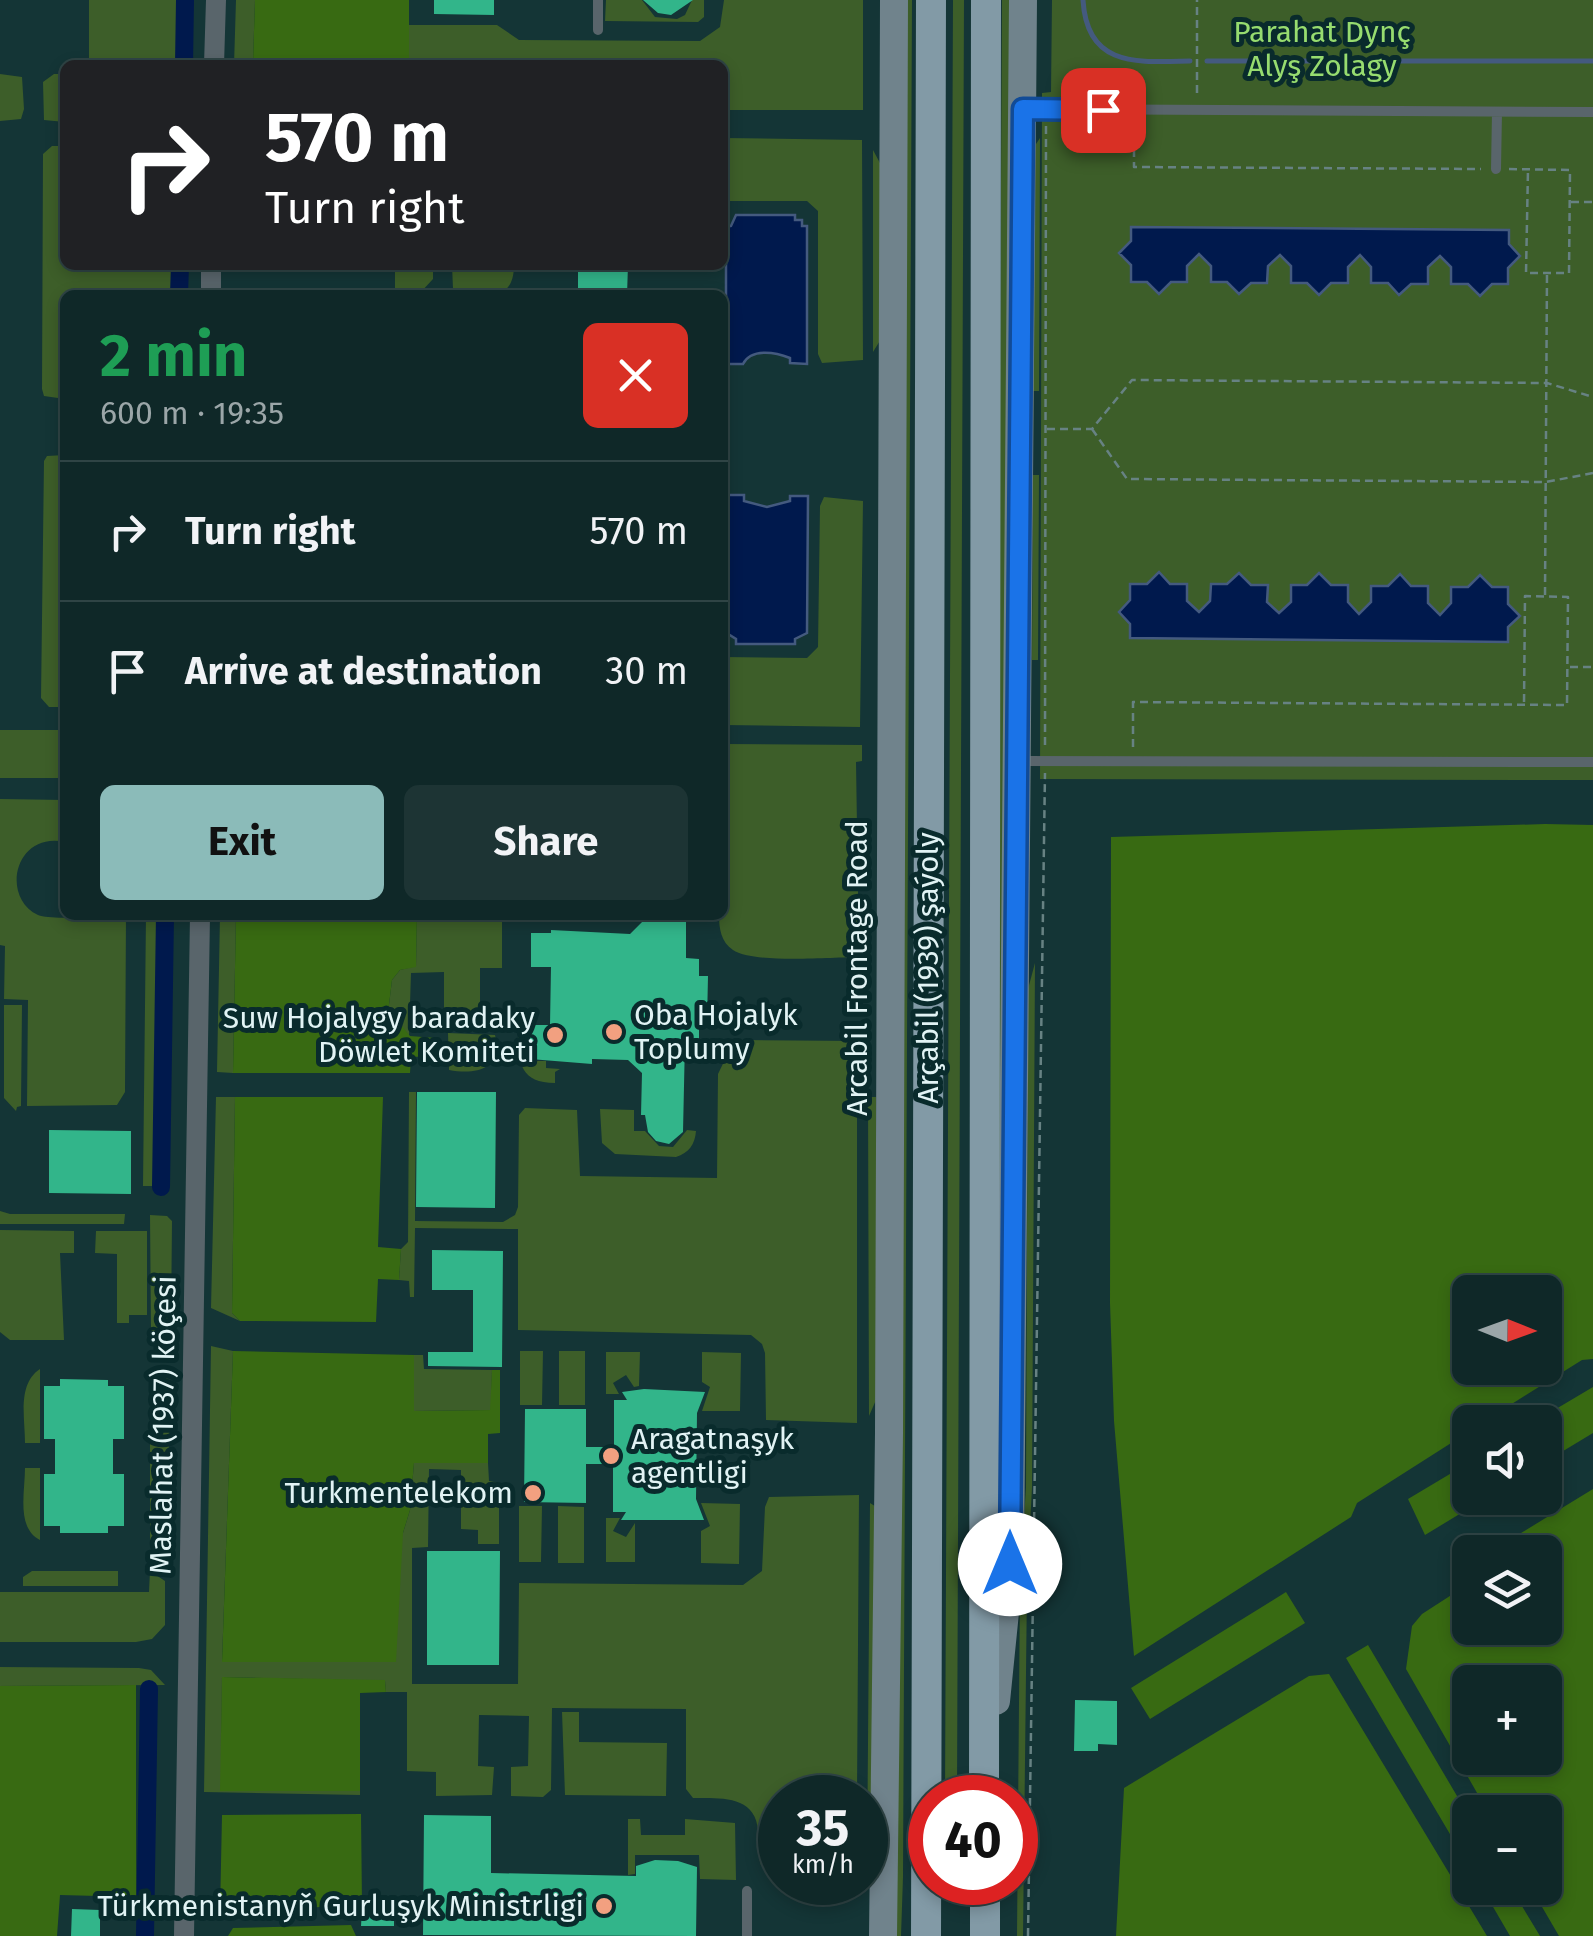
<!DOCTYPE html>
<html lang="en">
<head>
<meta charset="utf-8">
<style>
	body { margin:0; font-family:"Fira Sans",sans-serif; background:#1d3434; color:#f1f3f6; height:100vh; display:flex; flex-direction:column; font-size:38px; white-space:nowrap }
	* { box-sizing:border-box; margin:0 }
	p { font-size:32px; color:#9ba6a8 }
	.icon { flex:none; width:55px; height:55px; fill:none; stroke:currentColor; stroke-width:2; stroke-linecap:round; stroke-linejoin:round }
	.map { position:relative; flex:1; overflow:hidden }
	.side { position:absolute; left:60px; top:290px; width:668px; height:630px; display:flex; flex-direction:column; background:#0f2828; border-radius:15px; box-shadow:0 5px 15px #0003,0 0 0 2px #2f4445 }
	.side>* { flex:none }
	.hud { position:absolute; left:60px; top:60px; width:668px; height:210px; border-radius:15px; box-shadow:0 5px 15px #0003,0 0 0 2px #2f4445; background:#202124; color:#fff; overflow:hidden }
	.needle { width:65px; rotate:91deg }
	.controls { position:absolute; left:1452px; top:1275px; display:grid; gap:20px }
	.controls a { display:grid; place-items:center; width:110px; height:110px; border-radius:15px; background:#0f2828; box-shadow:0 5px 15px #0003,0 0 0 2px #2f4445; font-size:50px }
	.speed { position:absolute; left:758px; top:1775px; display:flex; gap:20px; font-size:50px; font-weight:700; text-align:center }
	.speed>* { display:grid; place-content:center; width:130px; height:130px; border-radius:50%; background:#0f2828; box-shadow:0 5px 15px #0003,0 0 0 2px #2f4445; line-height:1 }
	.speed small { font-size:25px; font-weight:400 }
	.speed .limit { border:15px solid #d22; background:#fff; color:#111 }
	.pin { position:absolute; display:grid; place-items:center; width:85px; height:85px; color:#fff; margin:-42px; border-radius:20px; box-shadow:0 5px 15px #0006 }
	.me { position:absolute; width:110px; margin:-55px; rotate:0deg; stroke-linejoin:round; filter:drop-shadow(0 0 8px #0008) }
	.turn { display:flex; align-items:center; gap:35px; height:210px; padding:0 40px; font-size:45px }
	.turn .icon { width:130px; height:130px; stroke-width:2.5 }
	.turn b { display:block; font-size:70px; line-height:85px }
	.round { display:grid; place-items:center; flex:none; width:105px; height:105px; border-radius:15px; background:#1d3434 }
	.headline { display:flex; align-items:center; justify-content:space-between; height:170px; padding:0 40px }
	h1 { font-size:60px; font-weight:700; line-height:75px; color:#1e9e55 }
	.button { display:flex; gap:20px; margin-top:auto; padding:20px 40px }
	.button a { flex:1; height:115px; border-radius:15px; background:#8bbbb9; color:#111; font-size:40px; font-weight:700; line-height:115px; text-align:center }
	.button a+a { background:#1d3434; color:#f1f3f6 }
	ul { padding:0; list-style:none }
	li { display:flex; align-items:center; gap:30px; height:140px; padding:0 40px; border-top:2px solid #2f4445 }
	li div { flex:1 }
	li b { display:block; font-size:38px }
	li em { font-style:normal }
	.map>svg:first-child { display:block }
</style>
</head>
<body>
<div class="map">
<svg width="1593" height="1936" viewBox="0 0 1593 1936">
	<rect width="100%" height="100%" fill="#143536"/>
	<path fill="#3d5e29" d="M89,0H178V65H89Z
		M236,0H255L253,61L257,65H234Z
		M606,0H642L655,17L677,19L685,15L692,0H704V17L698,22L605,21Z
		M724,0H863V110H723L722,65H409V25H497L519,40L700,41L720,27Z
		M906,0H912L903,1877L901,1936H895Z
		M953,0H964L957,1797L945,1798Z
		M1002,0H1010L1003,1283H995Z
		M1052,0H1593V780L1040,779L1042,93L1051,92Z
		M0,74L22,77L24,109L21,119L0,121Z
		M54,74H65V122L44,120L43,82Z
		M723,138L862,140L863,360L822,363L818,354V211L807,201H723Z
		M1040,138L1039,391H1033L1036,144Z
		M52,146H65V265H174V295H65V399L44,396L42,389L43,154Z
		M873,150L881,165V339L873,352Z
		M395,265H433V279L420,293L395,295Z
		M452,265H514C514,301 488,296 459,295L453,289Z
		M65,455V707H49L41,698L44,461L47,456Z
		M1033,475H1039L1038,660H1032Z
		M824,497L863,501L860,727L723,725V657L807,658L818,647L820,506Z
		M0,730H65V778H0Z
		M723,744L862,745V761L856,762L859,957C832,957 753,964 733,950C721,942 719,929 719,915H722Z
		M0,799L65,800V842C15,831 0,897 38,915C53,921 106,915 126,915L125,1092L117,1105L27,1106L28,1000L4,999L5,946L0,945Z
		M146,915H161L156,1186H143Z
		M220,915H236L233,1073L217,1072Z
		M417,915H502V968H480V1030H444V972L411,973L409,1036L387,1021L392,980L400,970L416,966Z
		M1035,963L1032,1487L1027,1586L1023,1936H1017L1020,1585L1026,1487L1028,989Z
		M4,1005H22L21,1106L17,1107L16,1111L4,1098Z
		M527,1027V1061H546V1068L560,1069L555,1072V1083C521,1083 518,1063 518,1034Z
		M448,1033L495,1035C503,1069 477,1075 449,1070Z
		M746,1040L857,1041V1423L766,1420L765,1353L762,1344L751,1335L518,1330V1229L415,1228L414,1297H410L409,1281L399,1280L401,1249L408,1242L409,1092H416L415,1221L503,1222L515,1215L518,1207L519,1115L525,1108L577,1110L580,1176L717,1178L718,1074L732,1045Z
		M216,1097H235L232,1313L240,1321L211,1308Z
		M868,1097H876V1400L869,1416Z
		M600,1109L634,1110V1131H645L659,1146L673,1147L687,1130L696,1131C695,1144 689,1153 676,1157L615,1154L602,1143Z
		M0,1211L10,1214H125L124,1224H0Z
		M150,1215L167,1216L172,1221L171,1324L166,1330L151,1331Z
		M0,1230L74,1231V1253H60L64,1340H10L0,1332Z
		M96,1231H147V1315H129V1323H117V1254L95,1253Z
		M211,1346L233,1351L222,1661L403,1533L410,1510L414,1463H488L489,1481L499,1483V1544H478V1530L461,1529V1470L429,1469L428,1547L412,1548V1684H518L519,1583L743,1585L762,1571L765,1507L769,1497L859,1495L857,1797L780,1798V1869L761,1865C757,1853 759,1843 758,1831C756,1795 720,1798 693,1798L686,1789V1709L552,1708L551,1790L543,1797L511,1796V1767L528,1766L529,1716L479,1715L478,1766L494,1767L492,1795L436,1796V1772L407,1771V1692H386L385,1681L222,1677L221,1791H360V1795L204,1792Z
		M520,1351H543L542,1405H520Z
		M559,1351H585V1405H559Z
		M606,1352H640L639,1386L634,1387L626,1375L613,1383L619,1394H606Z
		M702,1352L741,1353L740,1411H702L710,1387L702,1382Z
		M414,1355H423L424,1369L492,1370L491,1410L414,1411Z
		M40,1369V1443H25C25,1418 17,1384 40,1369Z
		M150,1369L170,1380L168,1531L150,1543Z
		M25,1468H40V1540C16,1528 25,1492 25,1468Z
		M701,1503L740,1504L739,1564L701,1563V1531L710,1526Z
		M870,1503L878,1508L870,1861L867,1864Z
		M519,1506H542L541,1562H519Z
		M558,1506L584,1507V1563H558Z
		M606,1518H620L613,1531L626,1537L635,1523V1562H606Z
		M32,1571H118V1586H23V1577Z
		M150,1571L165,1581V1625L152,1639L136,1642H0V1592H149Z
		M0,1667L139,1668L151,1670L165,1685L0,1686Z
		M562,1712H579V1742L667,1743L666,1796L565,1795Z
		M628,1819H640L641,1835H685V1819L735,1823L736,1880L700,1879L699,1855H635V1874L628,1875Z"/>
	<path fill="#386a12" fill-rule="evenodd" d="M255,0H409V65H257L253,62Z
		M1545,824L1593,825V1359L1582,1360L1483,1422H1470V1431L1357,1503L1351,1517L1134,1656L1114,1421L1110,1303L1111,837ZM1545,1292V1368H1470V1292Z
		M236,915H417L416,967L400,970L392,980L387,1021L402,1026L410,1036L436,1038V1056L411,1057L410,1073H233Z
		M235,1097H383L378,1247L401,1249L399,1280L378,1279L376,1322L240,1321L232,1313Z
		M233,1351L414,1355V1411L490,1410L492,1370H500V1433L488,1434V1463H414L410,1510L403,1533L396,1662H222Z
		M1593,1387V1433L1545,1462V1422H1534Z
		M1470,1462V1498H1486L1425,1535L1408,1499Z
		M1593,1489V1936H1559L1531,1888H1545V1812H1488L1406,1669L1412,1626L1422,1614L1470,1583V1628H1545V1552H1490ZM1470,1682H1545V1758H1470Z
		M1286,1592L1305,1623L1150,1719L1131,1688Z
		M1368,1645L1470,1818V1868L1346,1658Z
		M1329,1674L1487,1936H1116L1124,1788L1309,1676Z
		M222,1677L385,1680L386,1692L360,1693V1791H220Z
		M136,1685V1897L60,1895L57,1936H0V1686Z
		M361,1814L362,1905L220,1912L222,1815Z
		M1482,1888H1511L1540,1936H1510Z
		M351,1925L356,1936H228L233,1928Z"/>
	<path fill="#00194d" stroke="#445a7f" stroke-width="2.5" d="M736,215H795V220H802V226H807V364L790,363V358C775,352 751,348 743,364H726V227L731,226Z
		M1131,227L1509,230V244L1520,256L1508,268V284H1492L1480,296L1468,284H1451V267L1440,256L1428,267V284H1411L1399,295L1388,283H1371V267L1360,255L1348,267V283H1331L1319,295L1307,283H1291V266L1280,255L1268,266L1267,283H1251L1239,294L1227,282H1211V266L1199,254L1187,266V282H1171L1159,294L1147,282H1131V265L1119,253L1131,241Z
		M726,495H744V501L767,507L790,501V496H808L807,633L795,639V644H736V639L725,632Z
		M1159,572L1170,584H1187V601L1199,612L1210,601L1211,584H1227L1239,573L1251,585H1268L1267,602L1279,613L1291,602V585H1307L1319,573L1331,585H1348V602L1359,614L1371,602V586H1388L1400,574L1411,586H1428V603L1440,615L1451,603V587H1468L1480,575L1492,587H1508V604L1520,616L1508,627V642L1130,638V624L1119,612L1130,600V584H1147Z"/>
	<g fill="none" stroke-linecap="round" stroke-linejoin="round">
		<path stroke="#445a7f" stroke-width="5" d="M1083,0C1087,68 1138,62 1190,61
			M1207,61H1593"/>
		<path stroke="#00194d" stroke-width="18" d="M184,65L185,0
			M179,295L180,265
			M161,1187L165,915
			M145,1936L149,1689"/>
	</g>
	<path fill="#32b58a" d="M434,0H494V15L434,14Z
		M643,0H693L671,15L658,13Z
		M578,265H628L627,295H578Z
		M643,915H686V958L699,959V976H708L707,1023H699V1040H685L683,1132L669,1144L656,1141L648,1132L645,1115H641L642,1073L628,1060L592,1059V1064L530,1059V1025H550L551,967H531V933H551V930L630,934L643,921Z
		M417,1092H496L495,1208L416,1207Z
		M49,1130L131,1131V1194L49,1193Z
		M432,1250L503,1251L502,1367L428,1366V1352H473V1290H432Z
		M60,1379L108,1380V1386H124V1439H113V1474H124V1526H108V1533H60V1526H44V1474H55V1439H44V1386H60Z
		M644,1389L705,1392L697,1413L696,1499L704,1520H621L626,1512H613V1464H586V1503L524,1502L525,1409H586V1447H614V1400H627L622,1392Z
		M427,1551H500L499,1665H427Z
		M1075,1700L1117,1701V1745L1098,1744V1751H1074Z
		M424,1815L491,1816V1873L636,1876V1866L655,1860L678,1861L697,1867L696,1936L423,1935Z
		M72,1909L100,1910V1936H71Z
		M362,1909H394V1926H361Z"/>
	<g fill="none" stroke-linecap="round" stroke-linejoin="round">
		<path stroke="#678283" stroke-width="2.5" stroke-dasharray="8 5" stroke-linecap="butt" d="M1197,93V0
			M1134,123V167L1481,169
			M1509,169L1570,170L1569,273H1526L1528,169
			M1571,202H1593
			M1047,429H1092L1132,380L1547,383L1593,397
			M1092,429L1127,479L1546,482L1593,473
			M1545,595L1547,273
			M1570,667H1593
			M1045,745L1046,123
			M1133,747V702L1567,705L1568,597L1525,596L1524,704
			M1028,1936L1045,773"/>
		<path stroke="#59656b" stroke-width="10" d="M598,30V0
			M1024,109L1593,112
			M1496,169L1497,112
			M1019,761L1593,762
			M747,1936V1891"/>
		<path stroke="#59656b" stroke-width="20" d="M214,65L216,0
			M211,295V265
			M184,1936L200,915"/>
		<path stroke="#70838c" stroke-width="28" d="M996,1701L1010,1563L1023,0
			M883,1936L889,1433L894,0"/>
		<path stroke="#829aa6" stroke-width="30" d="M984,1798L986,0
			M985,1882V1936
			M926,1936L931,0"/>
	</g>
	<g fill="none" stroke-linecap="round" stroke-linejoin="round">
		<g stroke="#114b97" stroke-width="25">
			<path id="route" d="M1010,1564L1023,109L1103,110"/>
		</g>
		<use href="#route" stroke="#1a73e8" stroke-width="18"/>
	</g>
	<g fill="#f2a080" stroke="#092b2c" stroke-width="4">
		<circle cx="614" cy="1032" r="10"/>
		<circle cx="555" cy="1035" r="10"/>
		<circle cx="611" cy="1456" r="10"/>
		<circle cx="533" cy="1493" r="10"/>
		<circle cx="604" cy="1906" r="10"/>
	</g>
	<g text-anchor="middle" stroke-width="10" stroke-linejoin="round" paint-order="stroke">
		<g font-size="30" fill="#97dc6f" stroke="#092b2c">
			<text x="1322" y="42">Parahat Dynç<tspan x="1322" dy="34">Alyş Zolagy</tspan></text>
		</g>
		<g font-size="30" fill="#e1f3f4" stroke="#092b2c">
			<text transform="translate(857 968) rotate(-90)" y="10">Arcabil Frontage Road</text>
			<text transform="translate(928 968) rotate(-90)" y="10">Arçabil (1939) şaýoly</text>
			<text transform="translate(163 1425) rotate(-89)" y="10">Maslahat (1937) köçesi</text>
		</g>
		<g font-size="30" fill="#e1f3f4" stroke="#092b2c" text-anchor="end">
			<text x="634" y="1025" text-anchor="start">Oba Hojalyk<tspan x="634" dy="34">Toplumy</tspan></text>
			<text x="535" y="1028">Suw Hojalygy baradaky<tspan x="535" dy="34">Döwlet Komiteti</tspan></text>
			<text x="631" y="1449" text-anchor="start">Aragatnaşyk<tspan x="631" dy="34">agentligi</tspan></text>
			<text x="513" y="1503">Turkmentelekom</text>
			<text x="584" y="1916">Türkmenistanyň Gurluşyk Ministrligi</text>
		</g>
	</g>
</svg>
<div class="controls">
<a><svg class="needle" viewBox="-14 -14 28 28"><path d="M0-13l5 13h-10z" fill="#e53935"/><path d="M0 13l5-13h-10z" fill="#9ba6a8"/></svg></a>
<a><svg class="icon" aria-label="sound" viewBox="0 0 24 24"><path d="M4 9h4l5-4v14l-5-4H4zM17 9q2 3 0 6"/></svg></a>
<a><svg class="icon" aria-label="layers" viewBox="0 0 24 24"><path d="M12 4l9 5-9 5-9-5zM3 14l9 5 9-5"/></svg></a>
<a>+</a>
<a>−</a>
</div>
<div class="speed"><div>35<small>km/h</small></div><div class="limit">40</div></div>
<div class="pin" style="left:1103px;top:110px;background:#d93025"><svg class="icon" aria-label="arrive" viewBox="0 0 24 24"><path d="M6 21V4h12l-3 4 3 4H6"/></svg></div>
<svg class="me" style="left:1010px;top:1564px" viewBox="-20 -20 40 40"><circle r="19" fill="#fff"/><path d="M0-13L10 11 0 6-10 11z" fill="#1a73e8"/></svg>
<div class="hud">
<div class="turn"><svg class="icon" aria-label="right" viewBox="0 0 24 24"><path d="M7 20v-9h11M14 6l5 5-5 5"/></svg><div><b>570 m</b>Turn right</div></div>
</div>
<section class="side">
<div class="headline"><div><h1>2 min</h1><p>600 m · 19:35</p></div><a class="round" style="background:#d93025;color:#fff"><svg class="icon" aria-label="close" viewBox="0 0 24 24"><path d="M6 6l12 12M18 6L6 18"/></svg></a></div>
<ul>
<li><svg class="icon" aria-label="right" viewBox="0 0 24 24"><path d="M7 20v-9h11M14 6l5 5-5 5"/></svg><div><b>Turn right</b></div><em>570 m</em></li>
<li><svg class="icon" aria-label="arrive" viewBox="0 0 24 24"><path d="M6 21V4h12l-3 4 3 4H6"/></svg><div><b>Arrive at destination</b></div><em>30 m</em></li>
</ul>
<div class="button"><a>Exit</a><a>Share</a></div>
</section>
</div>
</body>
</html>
